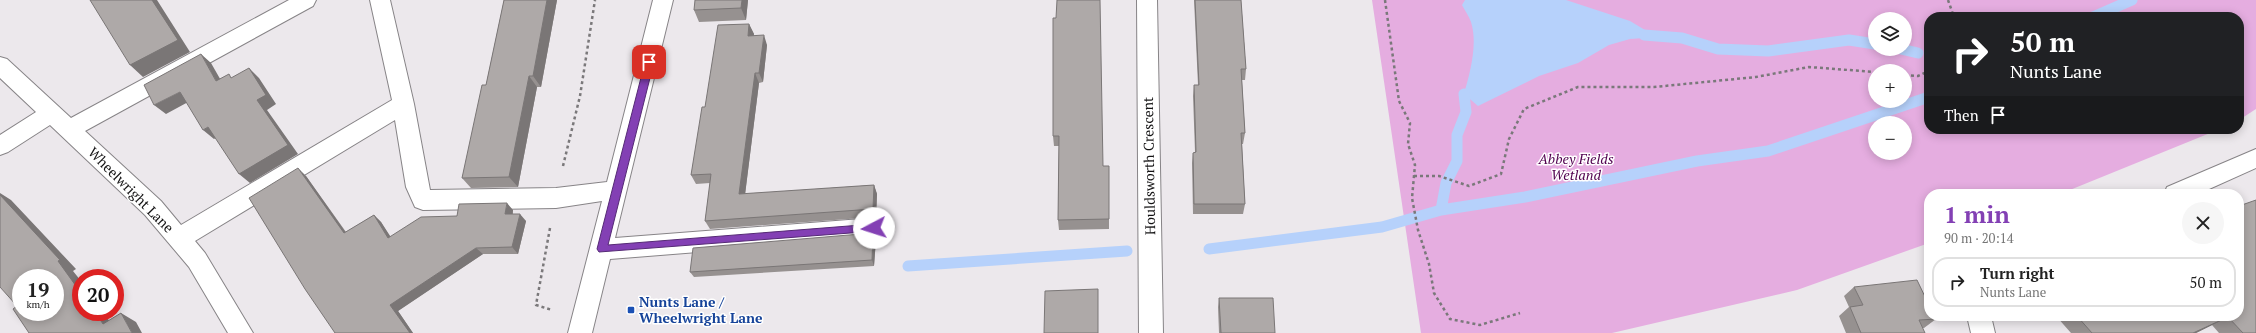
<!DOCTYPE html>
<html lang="en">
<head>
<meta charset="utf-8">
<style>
	body { margin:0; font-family:"PT Serif",serif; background:#f6f6f6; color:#222; height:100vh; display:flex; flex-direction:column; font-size:15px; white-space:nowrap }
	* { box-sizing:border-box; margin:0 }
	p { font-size:13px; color:#767676 }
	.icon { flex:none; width:22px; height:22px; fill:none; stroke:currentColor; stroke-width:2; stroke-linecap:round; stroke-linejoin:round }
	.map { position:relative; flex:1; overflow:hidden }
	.details { position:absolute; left:1924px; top:189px; width:320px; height:132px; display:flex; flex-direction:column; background:#fff; border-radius:16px; box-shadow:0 2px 10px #0003 }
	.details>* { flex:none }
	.banner { position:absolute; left:1924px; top:12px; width:320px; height:122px; border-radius:16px; box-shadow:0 2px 10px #0003; background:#202124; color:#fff; overflow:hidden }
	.fabs { position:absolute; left:1868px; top:12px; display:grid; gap:8px }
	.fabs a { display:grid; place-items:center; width:44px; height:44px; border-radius:50%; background:#fff; box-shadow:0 2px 10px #0003; font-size:20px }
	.speed { position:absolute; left:12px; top:269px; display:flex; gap:8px; font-size:20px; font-weight:700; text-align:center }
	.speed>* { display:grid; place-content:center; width:52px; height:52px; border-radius:50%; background:#fff; box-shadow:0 2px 10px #0003; line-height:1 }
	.speed small { font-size:10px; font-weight:400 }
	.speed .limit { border:6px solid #d22; background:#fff; color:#111 }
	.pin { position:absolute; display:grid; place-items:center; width:34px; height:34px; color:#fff; margin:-17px; border-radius:8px; box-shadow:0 2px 6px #0006 }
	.me { position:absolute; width:44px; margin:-22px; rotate:265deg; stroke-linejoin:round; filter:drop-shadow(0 0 3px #0008) }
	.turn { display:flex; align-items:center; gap:14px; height:84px; padding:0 20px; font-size:18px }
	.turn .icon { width:52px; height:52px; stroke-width:2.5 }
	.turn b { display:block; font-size:28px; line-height:34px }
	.then { display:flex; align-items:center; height:38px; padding:0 20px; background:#0003; gap:8px; font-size:15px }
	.round { display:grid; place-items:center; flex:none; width:42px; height:42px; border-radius:21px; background:#f6f6f6 }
	.head { display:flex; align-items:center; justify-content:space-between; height:68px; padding:0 20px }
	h1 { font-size:24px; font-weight:800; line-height:30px; color:#8340b4 }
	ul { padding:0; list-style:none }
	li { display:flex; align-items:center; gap:12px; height:50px; margin:0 8px 6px; padding:0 12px; border:2px solid #e0e0e0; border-radius:16px }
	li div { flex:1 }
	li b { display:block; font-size:15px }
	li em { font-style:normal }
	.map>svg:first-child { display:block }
</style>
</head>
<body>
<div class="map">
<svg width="2256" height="333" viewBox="0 0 2256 333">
	<rect width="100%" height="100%" fill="#ece8ec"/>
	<path fill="#e5ade0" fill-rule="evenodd" d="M1372,0H2256V109L2239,120V17H1929V129H2220L2060,194H1929V243L1797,290L1612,333H1421ZM1875,19H1905V49H1875ZM1875,71H1905V101H1875ZM1875,123H1905V153H1875Z"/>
	<path fill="#b6d1fb" d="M1465,0H1566L1630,21L1645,30L1644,38L1630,39L1609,45L1578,63L1539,76L1478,106L1464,94C1470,73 1478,44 1471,22C1469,16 1465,11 1462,5Z"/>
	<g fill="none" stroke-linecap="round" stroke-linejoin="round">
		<path stroke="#b6d1fb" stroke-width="11" d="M2093,17L2132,0
			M1644,35L1682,38L1718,49L1768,51L1849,40L1875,44
			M1901,49L1918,53
			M1441,210L1446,183L1457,161V135L1466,112L1464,94
			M1209,249L1382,227L1441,210L1525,197L1697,161L1768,151L1929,97
			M908,266L1127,251"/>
		<g stroke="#878487" stroke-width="2">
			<path id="minor" d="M289,0H316L313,6L85,131L161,201L181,225L392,100L370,0H390L414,104L430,190L556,188L607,182L653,0H673L615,238L874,218L882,221L885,228L882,235L874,238L610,259L592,333H568L602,201L556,208L423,210L415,207L406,187L395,120L195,241L205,253L253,333H228L189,267L145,215L50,125L8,152L0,155V135L36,112L0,78V57L7,59L71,118Z
				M1137,0H1157L1163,333H1139Z
				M2256,149V168L2198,194H2164L2167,187Z
				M1967,316H1991L1995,333H1971Z"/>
		</g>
		<path stroke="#7a787a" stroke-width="2.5" stroke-dasharray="3 3" stroke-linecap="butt" d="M1385,0L1399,101L1410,123L1408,144L1415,165L1412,198L1418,230L1429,264L1434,293L1450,319L1480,325L1520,313
			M1948,0L1954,17
			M1905,75L1918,76L1929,71
			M563,166L580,96L595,0
			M1414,176H1439L1469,186L1501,174L1509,139L1524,109L1578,87H1654L1756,77L1809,67L1875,72
			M550,228L536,305L552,310"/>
		<use href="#minor" fill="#fff" fill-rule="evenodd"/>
	</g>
	<path fill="#969190" d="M504,0H557L541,87H537L518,187L471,188L462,178L486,85Z
		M748,0L746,20L699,22L694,10Z
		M1194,0H1241L1246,69L1245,80H1242L1245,133L1243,144H1242L1245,204L1243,214H1193L1192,163L1193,153L1195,152L1193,96L1194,85H1198Z
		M1053,18L1103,166H1109V229L1059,230L1058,220L1059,146H1054L1053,136Z
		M749,24L754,34L753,36L767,45L763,82L759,83L745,194L874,185L877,194L876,217L710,229L705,221L710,183L696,184L691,175L705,107Z
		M306,176L346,232L374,215L381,222L390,237L457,216L513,210V214L526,221L518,254H483L398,311L413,333H335Z
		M873,233L876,239L874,266L694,277L690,272Z
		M1854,287L1936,319L1924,328H1922L1925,333H1846L1839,316L1849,307L1844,296Z
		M1219,298L1275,333H1219L1218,307Z
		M2056,316H2239L2256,333H2219L2212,325L2196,333H2071Z"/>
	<path fill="#7a7676" d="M152,0H157L190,52L143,77L130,65Z
		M547,0H557L541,87L533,76Z
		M742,0H748L746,20L741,8Z
		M749,24L754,34L752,46L748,36Z
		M764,35L767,45L763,82L759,73Z
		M201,54L211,63L227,91L216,81Z
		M249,68L259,78L276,104L267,110L298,154L250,183L239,174Z
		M755,73L759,83L744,203L739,194Z
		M529,76L537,87L518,187L509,177Z
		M180,92L190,101L166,114L154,105Z
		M208,127L219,136L214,139L203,130Z
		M298,168L306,176L351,240L344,233Z
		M874,185L877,194L876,217L873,209Z
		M0,193L11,200L76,269L73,271L81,281V293L0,195Z
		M507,203L513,210L511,221L505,214Z
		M520,214L526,221L518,254L512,247Z
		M374,215L381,222L396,245L388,238Z
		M873,233L876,239L874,266L872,260Z
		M476,248L483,254L398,311L413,333H410L390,305Z
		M95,312H103L118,333L103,324Z
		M121,313L136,322L142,333H132Z
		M2228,317L2196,333H2193Z"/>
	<path fill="#aea9a8" stroke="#7a7676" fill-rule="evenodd" d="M90,0H152L178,40L130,65Z
		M504,0H547L533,76H529L509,177L462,178L482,85H486Z
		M695,0H742L741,8L694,10Z
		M1057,0H1100L1103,166H1109V219L1058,220L1059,136H1053V18H1056Z
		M1195,0H1241L1246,69H1241L1245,133H1241L1245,204H1194L1193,153L1196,152L1194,85H1199Z
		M749,24L748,36L764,35L759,73H755L739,194L874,185L873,209L705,221L711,174L691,175L702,107H705L718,25Z
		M201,54L216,81L229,74L231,78L249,68L266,95L257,100L288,145L239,174L208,127L203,130L180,92L154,105L144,85Z
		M298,168L344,233L374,215L388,238L421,217L457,216L459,204L507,203L505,214H520L512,247L476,248L390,305L410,333H335L305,289L249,198Z
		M0,195L60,260L58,261L81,293V312H95L103,324L121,313L132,333H29L13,309L17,306L0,287ZM21,278H55V312H21Z
		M2256,200V333H2243L2228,317L2193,333H2092L2077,316H2239V206Z
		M873,233L872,260L690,272L693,248Z
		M1917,280L1929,305V316H1934L1936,319L1919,320L1925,333H1861L1850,307L1863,305L1854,287Z
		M1098,289V333H1044L1045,291Z
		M1219,298H1273L1275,333H1221Z"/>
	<path fill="#8340b4" stroke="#552a75" d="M649,59L654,62L608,245L874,224L877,225V231L599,252L597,249L645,62Z"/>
	<rect fill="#1a4fb4" stroke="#fff" stroke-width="1.5" x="627" y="306" width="8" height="8" rx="2"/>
	<g text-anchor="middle" stroke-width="3" stroke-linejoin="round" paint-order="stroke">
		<g font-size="14" font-style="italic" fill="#51004f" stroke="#fff">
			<text x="1576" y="164">Abbey Fields<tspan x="1576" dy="16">Wetland</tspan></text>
		</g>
		<g font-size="14" fill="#141314" stroke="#fff">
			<text transform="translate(1149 166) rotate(-91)" y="5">Houldsworth Crescent</text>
			<text transform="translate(131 190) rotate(45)" y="5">Wheelwright Lane</text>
		</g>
		<g font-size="14" font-weight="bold" fill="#164399" stroke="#fff" text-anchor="start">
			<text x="639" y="307">Nunts Lane /<tspan x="639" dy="16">Wheelwright Lane</tspan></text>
		</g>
	</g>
</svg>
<div class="fabs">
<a><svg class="icon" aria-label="layers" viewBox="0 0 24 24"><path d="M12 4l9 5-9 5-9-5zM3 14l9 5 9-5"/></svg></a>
<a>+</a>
<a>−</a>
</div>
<div class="speed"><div>19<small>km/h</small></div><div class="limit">20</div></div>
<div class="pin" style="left:649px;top:62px;background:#d93025"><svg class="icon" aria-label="arrive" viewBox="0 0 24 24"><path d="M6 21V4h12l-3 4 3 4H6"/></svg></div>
<svg class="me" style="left:874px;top:228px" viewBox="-20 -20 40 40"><circle r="19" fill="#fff"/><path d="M0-13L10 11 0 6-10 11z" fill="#8340b4"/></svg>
<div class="banner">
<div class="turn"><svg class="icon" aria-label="right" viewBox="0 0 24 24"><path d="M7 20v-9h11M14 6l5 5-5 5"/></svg><div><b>50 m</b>Nunts Lane</div></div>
<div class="then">Then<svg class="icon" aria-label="arrive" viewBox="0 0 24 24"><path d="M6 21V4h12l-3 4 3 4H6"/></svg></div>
</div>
<section class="details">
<div class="head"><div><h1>1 min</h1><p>90 m · 20:14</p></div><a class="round"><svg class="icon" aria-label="close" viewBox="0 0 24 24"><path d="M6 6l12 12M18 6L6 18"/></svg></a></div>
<ul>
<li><svg class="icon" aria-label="right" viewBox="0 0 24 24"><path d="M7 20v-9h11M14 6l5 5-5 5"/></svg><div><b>Turn right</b><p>Nunts Lane</p></div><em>50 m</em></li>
</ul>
</section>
</div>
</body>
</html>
